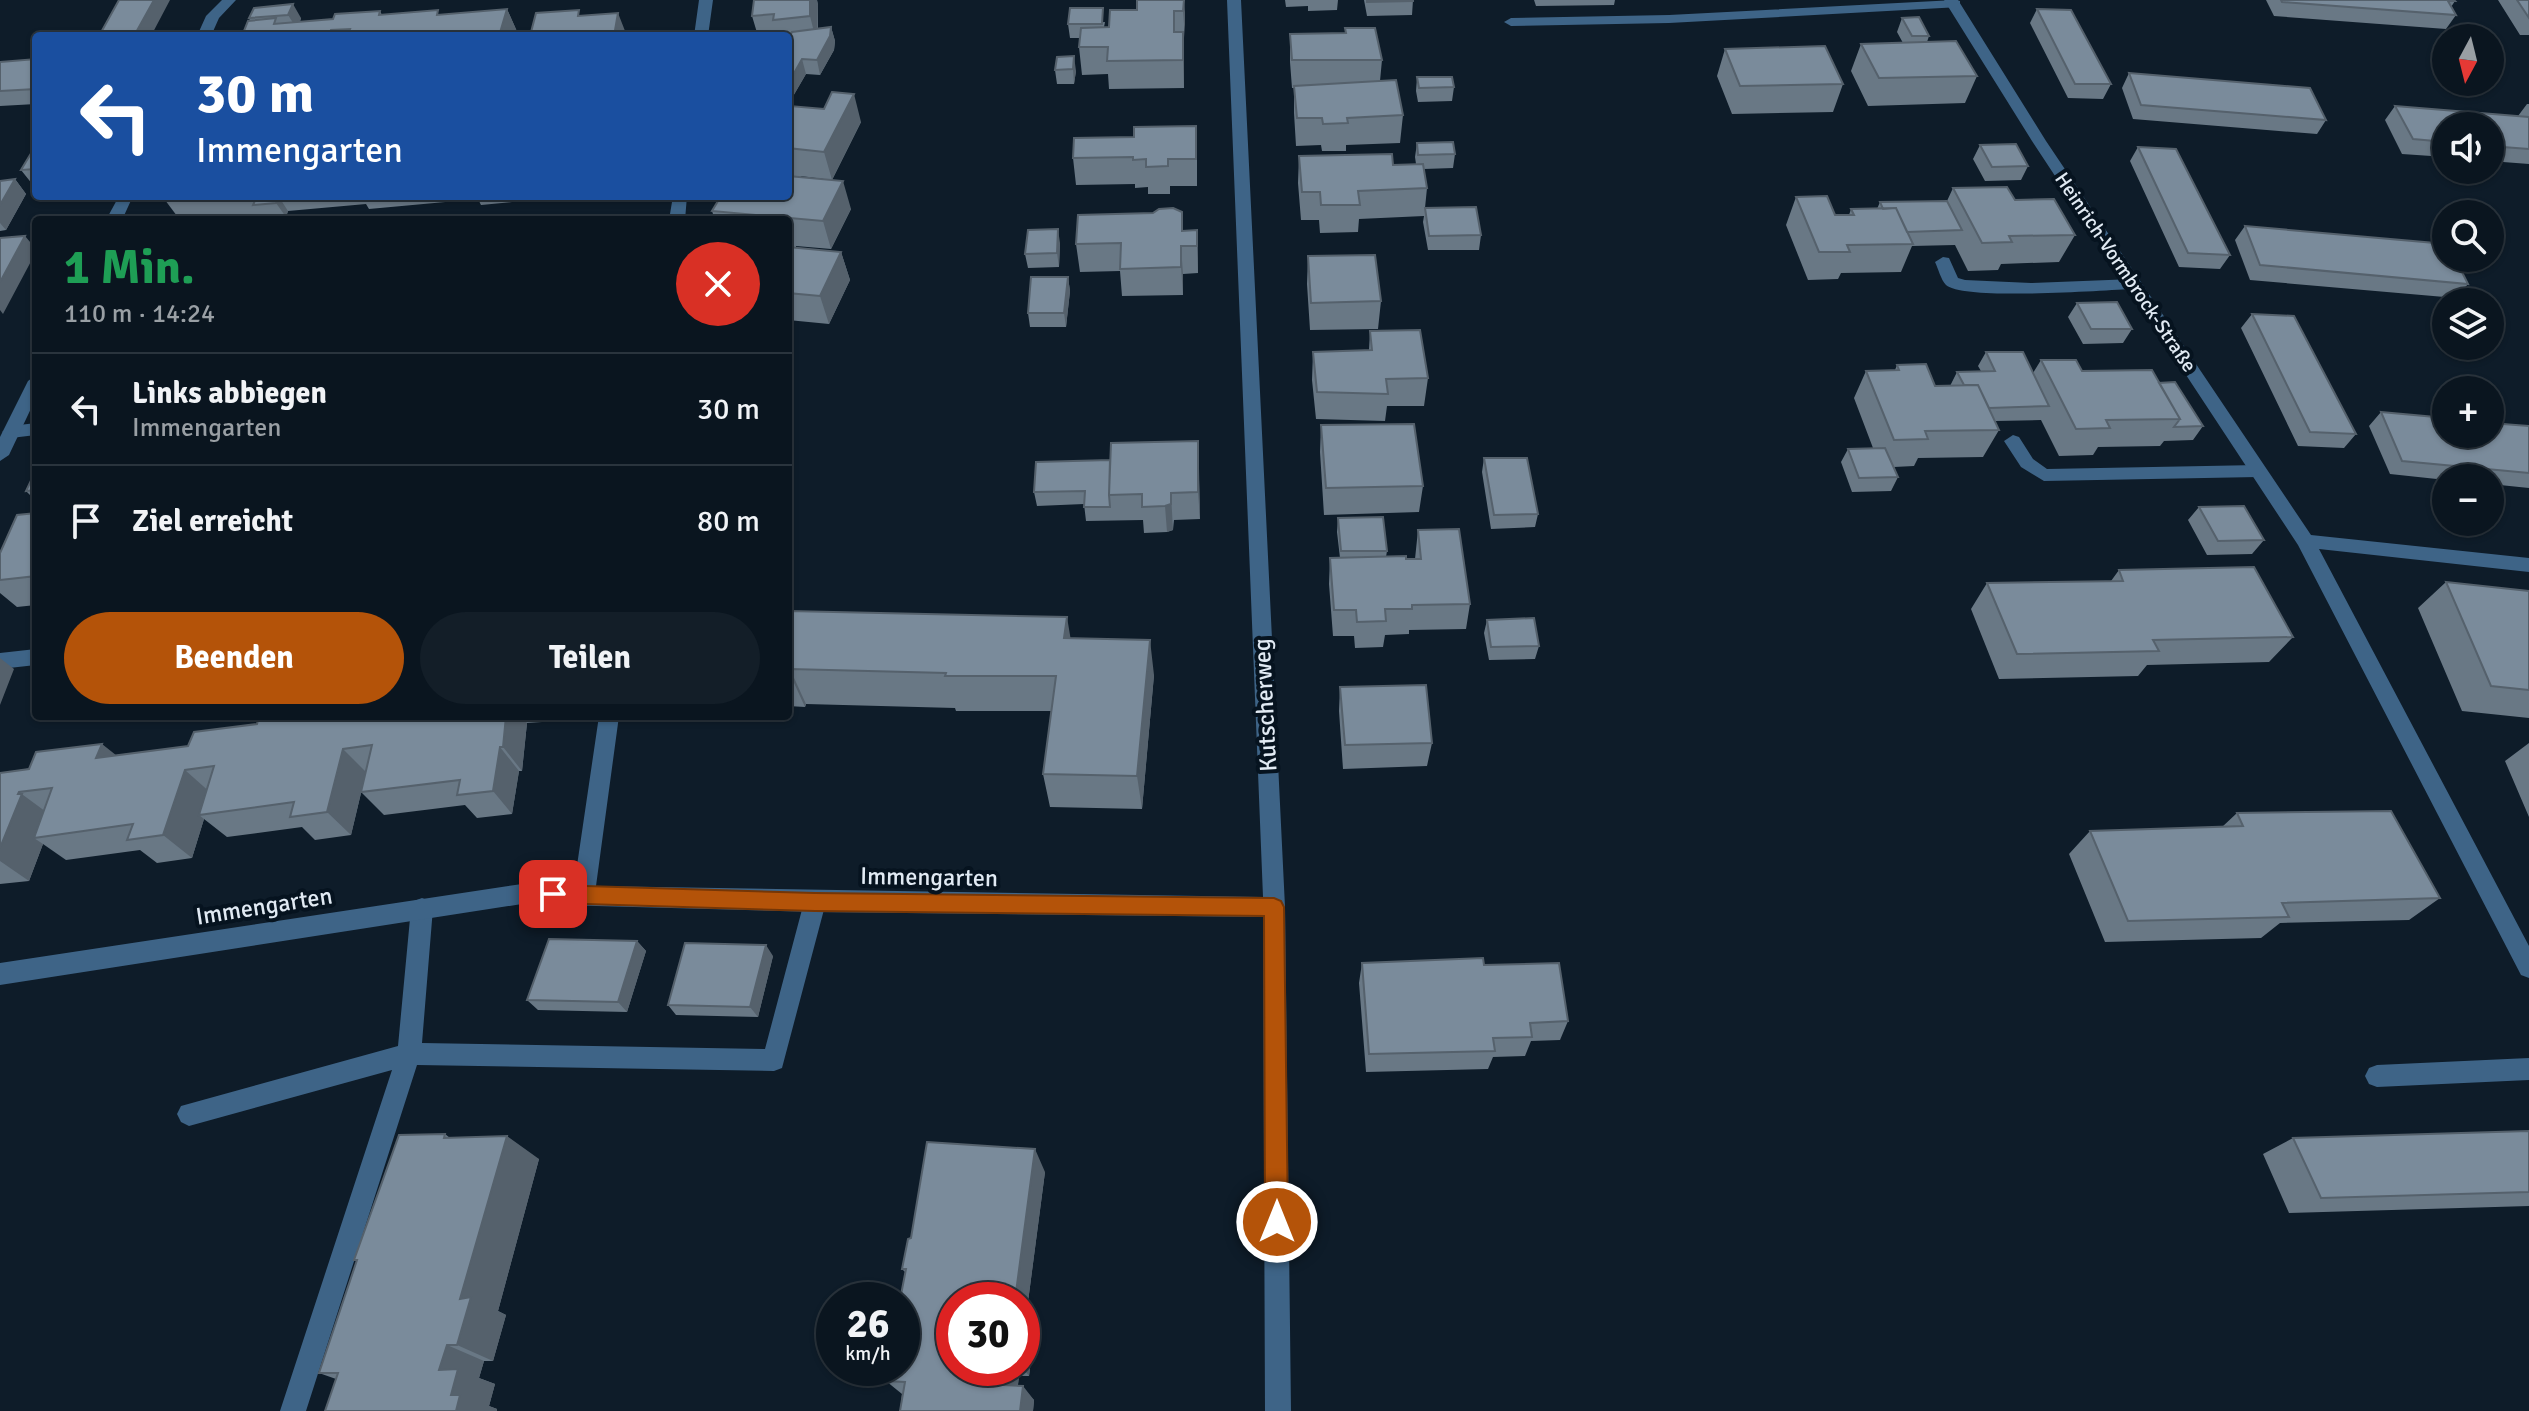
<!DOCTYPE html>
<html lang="de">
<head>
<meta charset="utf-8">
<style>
	body { margin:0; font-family:Signika,sans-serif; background:#131e28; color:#f1f3f6; height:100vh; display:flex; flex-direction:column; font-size:30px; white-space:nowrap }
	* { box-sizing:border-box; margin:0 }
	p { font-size:26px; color:#999fa4 }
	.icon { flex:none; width:44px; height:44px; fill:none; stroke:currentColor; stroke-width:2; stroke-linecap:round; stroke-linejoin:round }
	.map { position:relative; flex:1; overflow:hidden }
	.sheet { position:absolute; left:32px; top:216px; width:760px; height:504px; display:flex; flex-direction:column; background:#0a151f; border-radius:8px; box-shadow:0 2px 6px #0004,0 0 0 2px #2a343d }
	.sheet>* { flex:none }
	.top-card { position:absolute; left:32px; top:32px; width:760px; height:168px; border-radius:8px; box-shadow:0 2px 6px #0004,0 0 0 2px #2a343d; background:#1a4fa0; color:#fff; overflow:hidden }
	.needle { width:52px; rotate:187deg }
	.buttons { position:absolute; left:2432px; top:24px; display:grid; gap:16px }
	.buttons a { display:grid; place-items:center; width:72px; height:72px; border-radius:50%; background:#0a151f; box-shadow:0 2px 6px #0004,0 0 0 2px #2a343d; font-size:40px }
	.speed { position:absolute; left:816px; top:1282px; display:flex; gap:16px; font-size:40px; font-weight:700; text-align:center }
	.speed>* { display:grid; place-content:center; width:104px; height:104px; border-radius:50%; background:#0a151f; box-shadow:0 2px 6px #0004,0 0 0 2px #2a343d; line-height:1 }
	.speed small { font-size:20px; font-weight:400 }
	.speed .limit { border:12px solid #d22; background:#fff; color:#111 }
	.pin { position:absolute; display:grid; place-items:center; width:68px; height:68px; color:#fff; margin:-34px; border-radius:16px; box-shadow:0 4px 12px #0006 }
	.me { position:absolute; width:88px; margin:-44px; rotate:0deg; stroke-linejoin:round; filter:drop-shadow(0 0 6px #0008) }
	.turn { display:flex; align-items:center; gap:28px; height:168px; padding:0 32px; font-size:36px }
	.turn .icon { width:104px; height:104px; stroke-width:2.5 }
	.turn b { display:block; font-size:56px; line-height:68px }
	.round { display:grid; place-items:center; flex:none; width:84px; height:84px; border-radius:42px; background:#131e28 }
	.headline { display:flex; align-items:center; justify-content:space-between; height:136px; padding:0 32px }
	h1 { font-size:48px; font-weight:800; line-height:60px; color:#1e9e55 }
	.cta { display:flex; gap:16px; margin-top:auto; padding:16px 32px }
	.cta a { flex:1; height:92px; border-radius:48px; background:#b45309; color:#fff; font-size:32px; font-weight:800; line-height:92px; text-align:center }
	.cta a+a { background:#131e28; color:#f1f3f6 }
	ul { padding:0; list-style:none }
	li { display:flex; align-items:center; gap:24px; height:112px; padding:0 32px; border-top:2px solid #2a343d }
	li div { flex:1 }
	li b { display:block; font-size:30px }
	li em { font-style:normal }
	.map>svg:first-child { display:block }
</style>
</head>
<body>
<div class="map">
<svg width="2529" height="1411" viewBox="0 0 2529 1411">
	<rect width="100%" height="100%" fill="#0e1c29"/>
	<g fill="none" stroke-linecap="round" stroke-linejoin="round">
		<path fill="#3e6487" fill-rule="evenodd" d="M1955,0L1960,1V7L1669,23L1511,26L1504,22L1511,18L1669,15Z
			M1943,257L1949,258L1958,278L1965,280L2031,283L2134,279L2142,284L2134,289C2104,290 1965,301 1946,285C1941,280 1938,268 1935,262Z
			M36,423V435L11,438L2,432L11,426Z
			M2013,435L2019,437L2033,459L2047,469L2258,465L2267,471L2258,477L2044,481L2021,467L2004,441Z
			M36,649V665L0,669V653Z
			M815,892L823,895L826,902L782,1068L774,1071L417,1065L306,1411H280L392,1070L189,1126L181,1122L177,1114L181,1106L398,1046L411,908L414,901L422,898L430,901L433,908L422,1043L765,1049L804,902L807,895Z"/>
		<path fill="#3e6487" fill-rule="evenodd" d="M222,0H236L219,18L211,36H197L206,16Z
			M699,0H713L708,36H694Z
			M1227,0H1241L1285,907L1291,1411H1265L1263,917L815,912L522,904L0,985V963L522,884L574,886L599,716H619L596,886L1263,897Z
			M1944,0H1958L2046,141L2311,535L2529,558V572L2319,549L2529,946V978L2521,975L2298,545L2032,141Z
			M119,196H133L122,220H106Z
			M673,196H687L685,220H669Z
			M36,375V398L9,455L0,461V437L28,381Z
			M2529,1058V1080L2377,1087L2369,1084L2365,1076L2369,1068L2377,1065Z"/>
	</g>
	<path fill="#697885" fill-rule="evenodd" d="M754,0H817L818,5V29L831,27L835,41L834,50L820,75L806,74L792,98H788V36H758L752,16Z
		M1137,0H1184V88L1109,89L1108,74L1082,75L1079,47L1080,38H1070L1068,24L1105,22L1104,27H1109L1137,10Z
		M1285,0H1338L1337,10L1308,11V6L1286,7Z
		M1364,0H1413L1412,15L1367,16Z
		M1534,0H1615L1614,5L1536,6Z
		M2266,0H2454L2455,1L2451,7L2456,15L2446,29L2274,16Z
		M2498,0H2529V35H2520Z
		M254,8L301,18L300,22L333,19L380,11L382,15H441L507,9L519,36H242L250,21L249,18Z
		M2037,9L2111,84L2103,99L2068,98L2030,23Z
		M1902,18L1929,36L1927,42L1977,76L1965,103L1868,106L1851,71L1861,44L1903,43L1897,32Z
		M1345,28L1382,60L1380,81L1403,115L1400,143L1346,145V151H1322L1321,145L1296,146L1294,113V88H1292L1290,62V34L1345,33Z
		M1725,49L1843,84L1833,112L1732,114L1717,76Z
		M1057,57L1076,71L1074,84H1057L1055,70Z
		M36,59V104L0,106V62Z
		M2129,73L2326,120L2317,134L2133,119L2122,88Z
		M1417,77L1454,87L1452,101L1418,102L1416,91Z
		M788,100L794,106L861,122L832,180L800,176L851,209L831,249L796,246V248L841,252L850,280L829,324L788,320V220H715L712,211L788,196Z
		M2527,104H2529V164L2490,161V126H2446V157L2402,154L2385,120L2395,106L2518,116Z
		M1134,137L1197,154V186H1170V194H1148V187L1135,188V184L1076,185L1073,158Z
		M1417,143L1455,154L1453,168L1424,169L1427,188L1425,208L1481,235L1479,250H1428L1423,222L1424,216L1359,219L1358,232L1320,233L1319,220H1301L1298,183L1299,156L1393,165L1416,164L1415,157Z
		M1980,145L2028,166L2021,180L1985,181L1973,159Z
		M2138,147L2230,255L2220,269L2179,267L2130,161Z
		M36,169V184L33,185L21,170Z
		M15,179L26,194L6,230L0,231V181Z
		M1953,188L2015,200L2075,235L2059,262L2001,264L1998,270L1968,271L1955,245L1912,246L1901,272L1841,273L1838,279L1808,280L1786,225L1796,197L1835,215H1849L1851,209H1877L1880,202L1947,201Z
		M162,196H516H513L512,202L481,205L478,199L369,209L366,204L288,211L286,217L263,220L259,214L194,220H180Z
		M1182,212L1183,231L1197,230L1198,258V273L1183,274V295L1122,296L1120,271L1080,272L1076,244Z
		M2245,226L2468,284L2456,298L2250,280L2235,240Z
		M1060,243L1059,267L1028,268L1025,254Z
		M1308,256L1381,301L1378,329L1310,330L1307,284Z
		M1068,277L1070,291L1066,327H1030L1028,313Z
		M2077,303L2132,329L2123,343L2083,344L2068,317Z
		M2252,314L2356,434L2344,448L2298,446L2241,328Z
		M1370,331L1428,378L1424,406H1387L1385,421L1316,419L1312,380L1313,352L1369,350Z
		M1986,352L2033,373L2041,360L2082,371L2159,383L2203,426L2193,440L2164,441L2160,446L2098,447L2093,455L2059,456L2041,420L1995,421L1999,430L1983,457L1918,458L1914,466L1894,467L1898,477L1891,491L1852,492L1841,462L1848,449L1873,448L1854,398L1866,371L1895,370L1897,365L1935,386H1950L1957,372L1981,371L1978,366Z
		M2381,412L2529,426V488L2490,484V478H2446V480L2390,474L2369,426Z
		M1321,425L1423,486L1419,512L1324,515L1320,452Z
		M1198,441L1200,519L1174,520L1173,530L1167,532L1144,533L1143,520L1086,521L1084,504L1037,506L1034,492L1110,460Z
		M1484,458L1538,514L1535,527L1491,529L1482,472Z
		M36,470V501L26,491Z
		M2199,507L2264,540L2252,554L2207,555L2188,520Z
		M36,513V605L17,607L0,593V553Z
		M1338,518L1387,551L1386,557L1415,559L1418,530L1470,604L1466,629L1409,630V634L1385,635L1383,647L1355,648L1354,636H1333L1329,584L1330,558H1340L1337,532Z
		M2119,570L2293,637L2269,662L2147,665L2138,676L1999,679L1971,609L1987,583L2111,581Z
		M2446,582L2529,591V718L2462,711L2418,608Z
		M788,611L1070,638L1154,675L1142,809L1050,807L1043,774L1051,711H956L955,708L806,704L805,707L788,706Z
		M1487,620L1539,646L1535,659L1489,660L1484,633Z
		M1340,687L1432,743L1427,766L1343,769L1339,711Z
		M259,716H542V722L527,723L522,771H519L512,814L477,818L465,805L384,815L361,792L366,772L351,835L315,840L302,827L227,837L204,819L192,858L157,863L140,850L66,860L43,844L29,881L0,884V773L116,755L188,746L257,724Z
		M2529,743V817L2505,761Z
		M2237,813L2440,898L2409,920L2280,923L2261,938L2105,942L2069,854L2090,831L2222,827Z
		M637,941L646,951L627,1012L538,1010L527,1000Z
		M773,956L758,1017L676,1015L668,1005Z
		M1362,963L1484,965L1568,1021L1560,1040L1531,1041L1525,1056L1493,1057L1488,1069L1366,1072L1359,983Z
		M445,1134L450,1138L539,1159L498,1311L506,1315L493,1361H484L479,1378L495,1384L489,1406L497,1409V1411H325L336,1379L319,1373L357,1261L354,1260Z
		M2293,1138L2529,1192V1206L2289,1213L2263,1154Z
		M1045,1172L1026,1317L1035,1330L1029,1376H1019L1018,1385L1034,1400L1033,1411H900L902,1394L886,1381L905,1272L902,1269L911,1238ZM1022,1300V1368H954Z"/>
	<path fill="#55616c" d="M154,0H170L151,36H134Z
		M810,0H817L818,5L817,44L810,16Z
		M1184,0L1185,12V38L1183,11Z
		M293,4L301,18L297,29L288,15Z
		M507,9L519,36H499Z
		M618,13L627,36H614Z
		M831,27L835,41L834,50L820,75L817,60Z
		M1183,32L1184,60V88L1183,60Z
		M1074,56L1076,71L1074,84L1073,69Z
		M802,59L806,74L792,98L788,84Z
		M854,94L861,122L832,180L824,152Z
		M15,179L26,194L6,230L0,223V205Z
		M843,181L851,209L831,249L823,221Z
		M279,197L288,211L286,217L276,203Z
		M1058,229L1060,243L1059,267L1057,253Z
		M1197,230L1198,258V273L1197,246Z
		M25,236L36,249V252L3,314L0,310V282Z
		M1181,246L1183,274V295L1181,267Z
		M841,252L850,280L829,324L820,296Z
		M1068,277L1070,291L1066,327L1064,313Z
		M1198,441L1199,468L1200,519L1198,492Z
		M1171,493L1173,530L1167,532L1165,506Z
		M1067,617L1073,653L1064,638Z
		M1150,640L1154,675L1142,809L1137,776Z
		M0,658L14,669L0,705Z
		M790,669L806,704L805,707L789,672Z
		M506,716H521L527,723L522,771L503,747Z
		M102,744L131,767L96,758Z
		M500,747L519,771L512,814L493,791Z
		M343,749L366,772L351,835L327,812Z
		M185,770L212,794L199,815L204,819L192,858L163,835Z
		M19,792L53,817L34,838L43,844L29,881L0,861V848Z
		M637,941L646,951L627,1012L618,1002Z
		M766,945L773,956L758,1017L750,1007Z
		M507,1136L539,1159L498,1311L506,1315L493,1361L457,1345L460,1299Z
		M1035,1149L1045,1172L1026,1317L1035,1330L1029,1376L1022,1367V1300H1015Z
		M447,1345L484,1361L479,1378L495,1384L489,1406L497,1409V1411H456L439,1370Z
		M1007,1368H1013L1019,1376L1016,1399L1004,1385Z
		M1023,1386L1034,1400L1033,1411H1020Z"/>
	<path fill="#7a8b9b" stroke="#55616c" stroke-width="2" d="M119,0H154L134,36H99Z
		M754,0H810V16L773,20L774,14L752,16Z
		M1137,0H1184L1183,11H1174V32H1183V60L1107,61L1108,47H1079L1081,28L1109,27L1110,10H1137Z
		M1367,0H1413V1L1367,2Z
		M2281,0H2454L2455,1H2448L2456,15L2282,2Z
		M2517,0H2529V18Z
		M293,4L288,15L249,18L254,8Z
		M1070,8H1103L1102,24H1068Z
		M507,9L499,36H347L350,29L331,30L329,36H242L248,21L276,18L274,24L333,19L335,14L380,11L379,15L438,10L437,15Z
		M2037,9L2071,10L2111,84H2075Z
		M579,10L578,16L618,13L614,36H530L536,13Z
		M1919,17L1929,36H1912L1902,18Z
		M831,27L830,36L817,60L802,59L788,84V39L792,32Z
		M1345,28H1375L1382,60H1292L1290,34L1346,33Z
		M1956,41L1977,76L1879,78L1861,44Z
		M1825,46L1843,84L1740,86L1725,49Z
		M1074,56L1073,69L1055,70L1057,57Z
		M36,59V89L0,91V62Z
		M2129,73L2310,88L2326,120L2141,105Z
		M1417,77H1452L1454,87L1419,88Z
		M1396,80L1403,115L1347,118L1348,123L1323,124L1322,118H1297L1294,86Z
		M832,92L854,94L824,152L788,148V100L792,101L789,106L824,109Z
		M2395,106L2529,117V149L2490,146V126H2446V142L2413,139Z
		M1196,126V159H1168V166L1146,167V159L1133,160V157L1073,158L1074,138L1134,137V127Z
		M1453,142L1455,154L1418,155L1417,143Z
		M2016,144L2028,166L1992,167L1980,145Z
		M36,145V169L21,170Z
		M2138,147L2176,149L2230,255L2188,253Z
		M1392,154L1393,165L1423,164L1427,188L1358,191L1360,205H1321L1320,192H1302L1299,156Z
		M788,176L843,181L823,221L712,211L721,196H788Z
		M15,179L0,205V181Z
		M2007,187L2015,200L2054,199L2075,235L2009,236L2012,242L1982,243L1953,188Z
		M257,196H278L279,197L276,203L253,205Z
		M1827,196L1835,215H1854L1851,209L1896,208L1913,244L1847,245L1850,252H1819L1796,197Z
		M1947,201L1962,230L1907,232L1896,208L1883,209L1880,202Z
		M1476,207L1481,235L1429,236L1425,208Z
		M1173,208L1182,212V231L1197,230V246H1181V267L1120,269L1121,243L1076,244L1078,215L1153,213L1159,209Z
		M2245,226L2446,244V258H2455L2468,284L2260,265Z
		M1058,229L1057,253L1025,254L1028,230Z
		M25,236L0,282V238Z
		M788,247L841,252L820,296L788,293Z
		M1375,255L1381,301L1311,303L1308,256Z
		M1031,277H1068L1064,313H1028Z
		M2117,302L2132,329H2091L2077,303Z
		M2252,314L2294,316L2356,434L2310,432Z
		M1420,330L1428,378L1386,379L1388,394L1317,392L1313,352L1372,350L1370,331Z
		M1986,352H2023L2049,406L1989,408L1978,385H1964L1957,372L1995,371Z
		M2041,360H2076L2082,371L2152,370L2180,419L2106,420L2110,428L2076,429Z
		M1926,364L1935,386L1978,385L1999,430L1925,431L1928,439L1894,440L1866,371L1899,370L1897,365Z
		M2175,382L2203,426L2174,427L2180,419L2159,383Z
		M2381,412L2446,418V434H2490V423L2529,426V473L2402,461Z
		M1414,424L1423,486L1326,488L1321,425Z
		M1198,441V492L1171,493V504L1165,506L1142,507V494L1109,495L1111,443Z
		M1885,448L1898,477L1859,478L1848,449Z
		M1484,458H1527L1538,514L1494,515Z
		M1110,460L1109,495L1110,507H1084L1085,491L1034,492L1036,462Z
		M36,470V490L26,491Z
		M2244,506L2264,540L2218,541L2199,507Z
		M36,513V576L0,580V553L17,515Z
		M1383,517L1387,551H1341L1338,518Z
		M1459,529L1470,604L1412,605V609H1385L1386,621L1357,622L1356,610H1334L1330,558L1406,556V559H1421L1418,530Z
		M2254,567L2293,637L2153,640L2159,651L2017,654L1987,583L2123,581L2119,570Z
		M2446,582L2529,591V690L2491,686Z
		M788,611L1067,617L1064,638L1150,640L1137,776L1043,774L1056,676H945L946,673L790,669L788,672Z
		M1534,618L1539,646L1491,647L1487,620Z
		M1426,685L1432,743L1345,745L1340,687Z
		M259,716H506L503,747H500L493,791L457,795L460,780L361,792L372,745L343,749L327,812L290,817L294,802L199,815L214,766L185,770L163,835L127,840L133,824L34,838L52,788L19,792L18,794H22L0,848V773L29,769L36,752L102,744L96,758L188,746L194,732L257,724Z
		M2391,811L2440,898L2282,903L2289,917L2128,921L2090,831L2243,826L2237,813Z
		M549,939L637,941L618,1002L527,1000Z
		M685,943L766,945L750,1007L668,1005Z
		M1483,958L1484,965L1559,963L1568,1021L1530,1023L1532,1037L1493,1038L1495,1051L1369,1054L1362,963Z
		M2529,1131V1192L2321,1198L2293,1138Z
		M445,1134L444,1138L507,1136L460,1299L471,1297L457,1345H447L439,1370L458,1369L451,1395H460L456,1411H325L338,1373H319L357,1260H354L399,1135Z
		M927,1142L1035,1149L1015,1300H954V1368H1007L1004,1385L1023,1386L1020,1411H900L905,1382L886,1381L889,1368H902V1300H900L906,1269H902L908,1239L911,1238Z"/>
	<path fill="#b45309" stroke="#753606" stroke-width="2" d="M553,885L815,893L1274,898L1281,901L1284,907L1288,1222L1285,1230L1277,1234L1269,1230L1265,1222L1264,916L815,911L553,903L546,901L543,894L546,888Z"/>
	<g text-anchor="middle" stroke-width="8" stroke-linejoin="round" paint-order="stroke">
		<g font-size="20" fill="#e1eaf3" stroke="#06131f">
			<text transform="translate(2126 272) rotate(56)" y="7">Heinrich-Vormbrock-Straße</text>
		</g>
		<g font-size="24" fill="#e1eaf3" stroke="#06131f">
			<text transform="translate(1265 705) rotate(-93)" y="8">Kutscherweg</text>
			<text transform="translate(929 877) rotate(1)" y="8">Immengarten</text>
			<text transform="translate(264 906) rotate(-9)" y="8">Immengarten</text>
		</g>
	</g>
</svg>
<div class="buttons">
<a><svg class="needle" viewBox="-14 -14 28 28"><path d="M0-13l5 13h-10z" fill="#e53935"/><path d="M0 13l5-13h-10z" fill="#999fa4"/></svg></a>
<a><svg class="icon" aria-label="sound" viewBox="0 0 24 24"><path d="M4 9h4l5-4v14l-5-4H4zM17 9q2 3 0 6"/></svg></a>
<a><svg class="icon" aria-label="search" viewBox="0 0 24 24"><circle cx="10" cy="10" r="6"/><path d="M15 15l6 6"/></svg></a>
<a><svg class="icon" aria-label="layers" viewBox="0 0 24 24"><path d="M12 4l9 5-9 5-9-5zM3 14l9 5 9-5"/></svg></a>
<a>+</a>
<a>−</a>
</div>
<div class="speed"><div>26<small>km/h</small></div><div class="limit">30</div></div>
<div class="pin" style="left:553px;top:894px;background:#d93025"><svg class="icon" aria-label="arrive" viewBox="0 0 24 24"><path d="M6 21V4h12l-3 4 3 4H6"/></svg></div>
<svg class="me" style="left:1277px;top:1222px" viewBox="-20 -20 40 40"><circle r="17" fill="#b45309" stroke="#fff" stroke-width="3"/><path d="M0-11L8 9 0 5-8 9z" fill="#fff"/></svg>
<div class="top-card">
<div class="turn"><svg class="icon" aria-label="left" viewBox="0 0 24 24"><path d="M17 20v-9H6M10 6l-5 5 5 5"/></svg><div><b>30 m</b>Immengarten</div></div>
</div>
<section class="sheet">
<div class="headline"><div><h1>1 Min.</h1><p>110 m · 14:24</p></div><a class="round" style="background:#d93025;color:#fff"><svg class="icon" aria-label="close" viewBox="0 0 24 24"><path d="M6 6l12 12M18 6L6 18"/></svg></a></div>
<ul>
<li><svg class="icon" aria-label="left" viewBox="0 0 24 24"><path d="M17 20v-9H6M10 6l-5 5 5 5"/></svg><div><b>Links abbiegen</b><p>Immengarten</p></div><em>30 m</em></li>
<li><svg class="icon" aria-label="arrive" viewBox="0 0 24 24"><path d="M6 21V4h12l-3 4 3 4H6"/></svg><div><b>Ziel erreicht</b></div><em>80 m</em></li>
</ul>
<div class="cta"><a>Beenden</a><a>Teilen</a></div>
</section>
</div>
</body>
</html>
